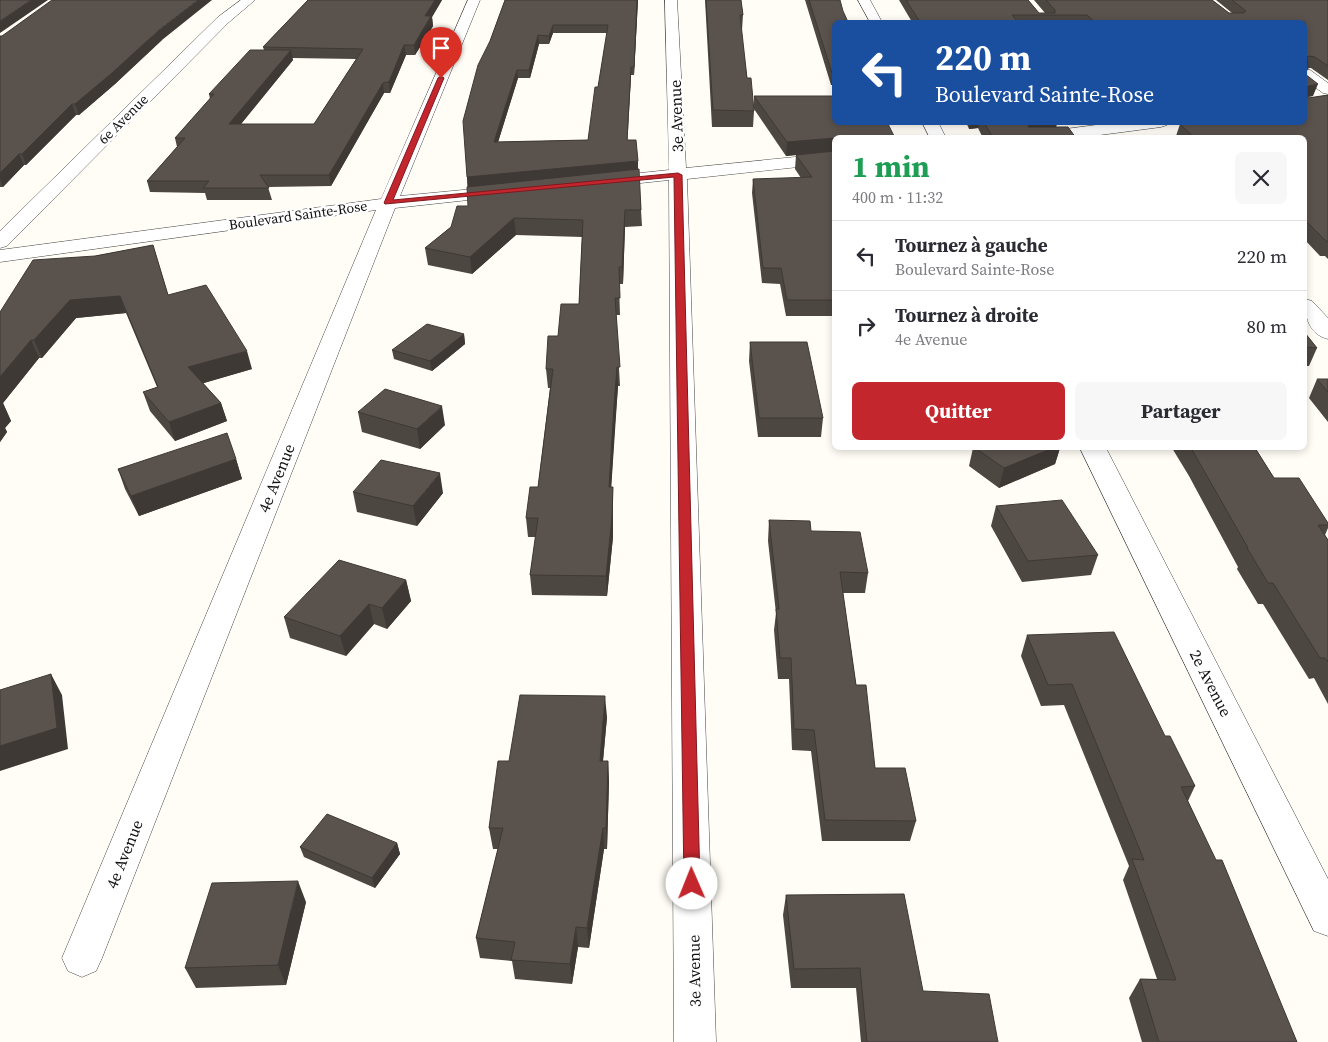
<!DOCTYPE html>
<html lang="fr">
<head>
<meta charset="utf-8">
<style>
	body { margin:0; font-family:"Source Serif 4",serif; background:#f7f7f7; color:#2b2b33; height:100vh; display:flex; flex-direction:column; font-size:19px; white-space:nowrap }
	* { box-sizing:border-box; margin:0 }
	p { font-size:16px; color:#7c7c81 }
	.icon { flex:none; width:28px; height:28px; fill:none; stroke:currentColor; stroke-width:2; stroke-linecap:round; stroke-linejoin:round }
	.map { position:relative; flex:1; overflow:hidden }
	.side { position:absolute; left:832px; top:135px; width:475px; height:315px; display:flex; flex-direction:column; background:#fff; border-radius:8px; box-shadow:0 2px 8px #0003 }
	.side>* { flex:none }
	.hud { position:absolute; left:832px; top:20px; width:475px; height:105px; border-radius:8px; box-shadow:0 2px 8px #0003; background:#1a4fa0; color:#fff; overflow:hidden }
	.pin { position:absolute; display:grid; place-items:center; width:42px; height:42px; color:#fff; margin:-51px -21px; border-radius:50% 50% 50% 0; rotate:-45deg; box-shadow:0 0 5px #0007 }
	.pin .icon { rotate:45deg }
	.me { position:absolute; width:55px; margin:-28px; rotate:359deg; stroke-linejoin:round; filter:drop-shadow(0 0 4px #0008) }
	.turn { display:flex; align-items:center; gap:18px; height:105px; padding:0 20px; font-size:22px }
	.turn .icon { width:65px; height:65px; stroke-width:2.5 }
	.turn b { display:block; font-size:35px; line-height:42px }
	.round { display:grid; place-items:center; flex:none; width:52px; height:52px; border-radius:8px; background:#f7f7f7 }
	.summary { display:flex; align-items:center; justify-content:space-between; height:85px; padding:0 20px }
	h1 { font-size:30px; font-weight:700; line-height:38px; color:#1e9e55 }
	.primary-button { display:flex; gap:10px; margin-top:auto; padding:10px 20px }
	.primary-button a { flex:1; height:58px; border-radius:8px; background:#c4262e; color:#fff; font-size:20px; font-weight:700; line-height:58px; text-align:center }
	.primary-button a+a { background:#f7f7f7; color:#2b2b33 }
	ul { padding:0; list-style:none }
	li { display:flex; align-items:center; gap:15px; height:70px; padding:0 20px; border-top:1px solid #e1e1e2 }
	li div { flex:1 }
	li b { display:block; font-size:19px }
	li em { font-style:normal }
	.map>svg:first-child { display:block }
</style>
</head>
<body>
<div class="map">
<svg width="1328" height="1042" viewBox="0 0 1328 1042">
	<rect width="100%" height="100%" fill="#fffdf5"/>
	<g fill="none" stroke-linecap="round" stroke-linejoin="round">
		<g stroke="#444" stroke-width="1">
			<path id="minor" d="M241,0H255L228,23L7,246L0,248V231L218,17Z
				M468,0H480L400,196L505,186L511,187L514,191L511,195L505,196L395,208L102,958L96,971L82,977L68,971L62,958L376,210L0,262V250L381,199Z
				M665,0H677L686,168L835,153V163L687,179L716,1042H674L669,180L603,187L597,186L594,182L597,178L603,177L669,170Z
				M858,0H870L882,22H870Z
				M1305,69L1310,70L1328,83V94L1323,93L1305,80Z
				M922,122H938L946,138H930Z
				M1119,122H1169L1167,125L1161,127L1077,138H1027L1029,135L1035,133Z
				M1305,299L1312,301L1328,318V339C1308,334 1305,316 1305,299Z
				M1080,448H1106L1328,879V936L1314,931Z"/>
		</g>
		<use href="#minor" fill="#fff" fill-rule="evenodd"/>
	</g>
	<path fill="#4d4742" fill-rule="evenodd" d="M308,0H442L432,17L433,26L415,55H406L390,93H384L331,186L268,187L272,200H207L205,193L150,192L147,181L177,147L175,138L210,99L209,94L264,50L263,47ZM292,58L356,59L314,124H241L293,60Z
		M505,0H638L634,75H631L627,140L638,170L641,210L642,226L625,227L623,284H619L620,315H616L620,386H618L615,424L611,487L613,506V537L607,596L532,595L530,575L536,537H528L526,518L538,487L550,388H548L546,369L558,336L579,304L582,237L516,235L472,274L428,265L425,248L451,227L468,206L467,177L490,41ZM553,33H607L598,87L588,140L498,142L518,78H530L539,44H549Z
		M705,0H741L743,15L742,30H741L747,78L754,111L753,127H712Z
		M805,0H840L835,22V316H786L780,284L762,283L752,193L753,179L801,178L795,169L796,155L835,151L786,156L754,109V96H832V85H831Z
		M899,0H1028L1039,13H1045L1034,0H1212L1229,13H1232L1216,0H1328V80L1311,68H1308L1306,75L1313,96L1308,97V98L1328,95V259L1325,256H1320L1305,240V138H1177L1176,136L1180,124L1181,123L1180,122H1305V22H912Z
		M0,36L162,40L115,84L79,115H76L26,165H24L3,187H0Z
		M966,122H1057L1056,127L1076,138H983L978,128L969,129Z
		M153,245L168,295L252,369L203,383L221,403L227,421L175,441L150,411L143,392L157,387L126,313L76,318L42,358H39L3,403L11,421L5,428L7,432L0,442V312L95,256Z
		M1305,333L1317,348L1309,366H1305Z
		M464,334L465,344L432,371L394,359L392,350Z
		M750,342L823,418L821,437H758L749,361Z
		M1317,379H1328V422L1309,398Z
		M358,412L445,425L420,449L362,432Z
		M973,448H1060L1055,464L999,488L969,466Z
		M1172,448H1255L1274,478L1328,523V528L1325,535L1328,540V704L1314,678L1309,679L1263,604H1258L1237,569L1238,567L1189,476Z
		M236,459L242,479L139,516L125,489L118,469Z
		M353,492L443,493L417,526L357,512Z
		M996,506L1098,555L1091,575L1022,582L991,526Z
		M769,520L811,531L868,573L865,593H843L856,685L875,768L916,821L910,841H822L811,751L792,750L789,679H778L774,630L776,613L768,541Z
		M406,580L411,601L387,629L374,624L346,656L290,638L284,617Z
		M1027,635L1165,736L1195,786L1188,801L1297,1042H1142L1129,998L1140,979H1157L1123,880L1129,866L1064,705L1041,706L1021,656Z
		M607,717L603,761H608L609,782L607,849H604L589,948L578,947L572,984L515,979L512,961L480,958L476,938L498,849H493L489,828L509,761Z
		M397,843L400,854L375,888L304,857L300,847Z
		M786,895L923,991L998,1042H861L856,988H791L783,915Z
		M306,902L286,985L196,988L185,968Z"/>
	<path fill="#3f3936" d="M31,0H48L0,33V21Z
		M198,0H212L162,40L115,84L79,115L75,104L159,30Z
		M435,0H442L432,17L433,26L415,55L414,45L425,16Z
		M637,0H638L634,75V67Z
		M553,25V33L549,44V36Z
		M538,35L539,44L530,78L529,70Z
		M404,45L406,55L390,93L389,82Z
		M291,50L293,60L232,135L229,124Z
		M631,67V75L627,150V140Z
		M517,70L518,78L495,152L494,142Z
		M835,72V84L833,81L832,85H831L832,73Z
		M383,83L384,93L331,186L329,175Z
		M1318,84L1313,96L1305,97L1308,86Z
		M72,104L76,115L26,165L22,154Z
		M970,122H979L978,128L969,129Z
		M1030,122H1057L1056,128L1028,127Z
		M835,138V151L786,156L787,142Z
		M19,154L24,165L3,187L0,179V173Z
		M638,161V170L468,187L467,177Z
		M625,210V227L623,284L622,267Z
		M514,218L516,235L472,274L470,257Z
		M120,296L126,313L76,318L42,358L34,340L70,300Z
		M464,334L465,344L432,371L430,361Z
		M31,340L39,358L3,403L11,421L5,428L7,432L0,442V377Z
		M247,351L252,369L194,386L188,367Z
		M617,367L618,386L610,506L609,487Z
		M221,403L227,421L175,441L169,422Z
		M442,406L445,425L420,449L417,429Z
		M1053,448H1060L1055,464L999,488L1004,468Z
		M236,459L242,479L139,516L131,496Z
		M440,473L443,493L417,526L413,506Z
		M613,487V537L607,596L606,576Z
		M406,580L411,601L387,629L382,608Z
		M369,604L374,624L346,656L340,636Z
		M51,674L62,695L68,749L0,771V746Z
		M605,696L607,717L601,782L600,761Z
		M608,761L609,782L607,849L606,828Z
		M603,828L604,849L589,948L587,928Z
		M397,843L400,854L375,888L372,878Z
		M298,881L306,902L286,985L278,965Z
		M576,927L578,947L572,984L570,964Z"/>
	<path fill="#5a524d" stroke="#3f3936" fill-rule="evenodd" d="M0,0H31L0,21Z
		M52,0H198L159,30L112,73L75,104H72L22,154H19L0,173V36H2Z
		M308,0H435L425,16H431L414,45H404L389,82L383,83L329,175H260L269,188H203L209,181H147L185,138H175L214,94H209L250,50H291L229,124H314L363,49L263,47Z
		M505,0H637L634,67H631L627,140H636L638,161L467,177L463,121L478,65L490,41ZM553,25H608L598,87H595L588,140L494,142L517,70H529L538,35L549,36Z
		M706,0H741L743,15H740L747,78H751L754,111L713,110Z
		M809,0H840L843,11L848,22H835V72L832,73Z
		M906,0H1028L1039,13H1055V10L1046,0H1212L1229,13H1244L1246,11L1232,0H1328V66L1315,57L1309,56L1307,57L1308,69H1305V22H1095L1087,15H1012L1018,22H920Z
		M1305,74L1318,84L1308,86V98L1328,95V242L1326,241L1305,220V138H1195L1180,124L1191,122H1305Z
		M833,81H835V90Z
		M754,96H835V122H887L895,138H835L787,142Z
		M984,122H1030L1028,127H1068L1076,138H993Z
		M835,151V300H787L781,268H763L753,179L812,177L796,155Z
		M639,169L641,210H625L622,267H619L620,298H615L620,367H617L614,405L609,487H613L612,517L606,576L530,575L538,518H526L530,487H538L553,369H546L548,336H558L561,304H579L583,220L514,218L470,257L425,248L451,227L457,206H468L467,187Z
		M153,245L168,295L206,285L247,351L188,367L221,403L169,422L143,392L158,387L120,296L70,300L34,340H31L0,377V312L33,260L95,256Z
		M427,324L464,334L430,361L392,350Z
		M1305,333L1317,348L1305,347Z
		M750,342H807L823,418H759Z
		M1317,379H1328V392Z
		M385,389L442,406L417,429L358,412Z
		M227,433L236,459L131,496L118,469Z
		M975,448H1053L1004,468Z
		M1191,448H1255L1274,478H1299L1328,523V525H1318L1328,540V662L1325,658H1320L1273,583H1268L1247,548H1248Z
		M381,460L440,473L413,506L353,492Z
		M1062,500L1098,555L1028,561L996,506Z
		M769,520L810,521L811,531L860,532L868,573L840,572L856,685H866L875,768H905L916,821L825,820L814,730L794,729L791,658H780L776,609H779Z
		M339,560L406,580L382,608L369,604L340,636L284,617Z
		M1114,632L1165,736H1170L1195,786L1181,787L1216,860H1222L1297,1042H1159L1140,979L1176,980L1132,859L1144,860L1072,684L1048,685L1027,635Z
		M51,674L57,728L0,746V690Z
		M520,695L605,696L600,761H608L606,828H603L587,928L576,927L570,964L511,960L515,942L476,938L503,828H489L498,761H509Z
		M327,814L397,843L372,878L300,847Z
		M298,881L278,965L185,968L212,883Z
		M904,894L923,991L989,994L998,1042H867L860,968L794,969L786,895Z"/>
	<path fill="#c4262e" stroke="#7f191e" d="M441,76L444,78L393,200L678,173L682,175L700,884L697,889L692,891L686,889L684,884L674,177L385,204L384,203L438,78Z"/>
	<g text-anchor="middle" stroke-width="5" stroke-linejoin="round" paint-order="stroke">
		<g font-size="14" fill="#111" stroke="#fff">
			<text transform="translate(123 119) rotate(-45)" y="5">6e Avenue</text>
			<text transform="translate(298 215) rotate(-8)" y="5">Boulevard Sainte-Rose</text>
		</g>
		<g font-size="16" fill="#111" stroke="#fff">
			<text transform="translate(676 116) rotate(-92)" y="6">3e Avenue</text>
			<text transform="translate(276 478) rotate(-68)" y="6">4e Avenue</text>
			<text transform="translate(1211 683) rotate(63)" y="6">2e Avenue</text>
			<text transform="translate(124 854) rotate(-68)" y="6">4e Avenue</text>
			<text transform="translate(694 971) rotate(-91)" y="6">3e Avenue</text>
		</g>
	</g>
</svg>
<div class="pin" style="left:441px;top:78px;background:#d93025"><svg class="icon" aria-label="arrive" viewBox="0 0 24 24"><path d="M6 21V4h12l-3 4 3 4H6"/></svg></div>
<svg class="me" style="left:692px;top:884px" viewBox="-20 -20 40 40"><circle r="19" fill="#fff"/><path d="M0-13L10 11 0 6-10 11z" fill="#c4262e"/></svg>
<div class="hud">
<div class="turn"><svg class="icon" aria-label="left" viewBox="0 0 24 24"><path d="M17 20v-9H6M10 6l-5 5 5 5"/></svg><div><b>220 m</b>Boulevard Sainte-Rose</div></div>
</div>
<section class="side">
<div class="summary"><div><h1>1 min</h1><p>400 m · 11:32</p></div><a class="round"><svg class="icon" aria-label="close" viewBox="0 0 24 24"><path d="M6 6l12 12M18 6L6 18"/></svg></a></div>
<ul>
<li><svg class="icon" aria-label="left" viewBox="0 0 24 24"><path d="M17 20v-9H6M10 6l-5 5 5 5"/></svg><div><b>Tournez à gauche</b><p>Boulevard Sainte-Rose</p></div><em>220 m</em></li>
<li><svg class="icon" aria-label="right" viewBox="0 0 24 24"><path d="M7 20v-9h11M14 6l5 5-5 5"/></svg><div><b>Tournez à droite</b><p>4e Avenue</p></div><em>80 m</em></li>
</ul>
<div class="primary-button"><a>Quitter</a><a>Partager</a></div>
</section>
</div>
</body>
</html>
